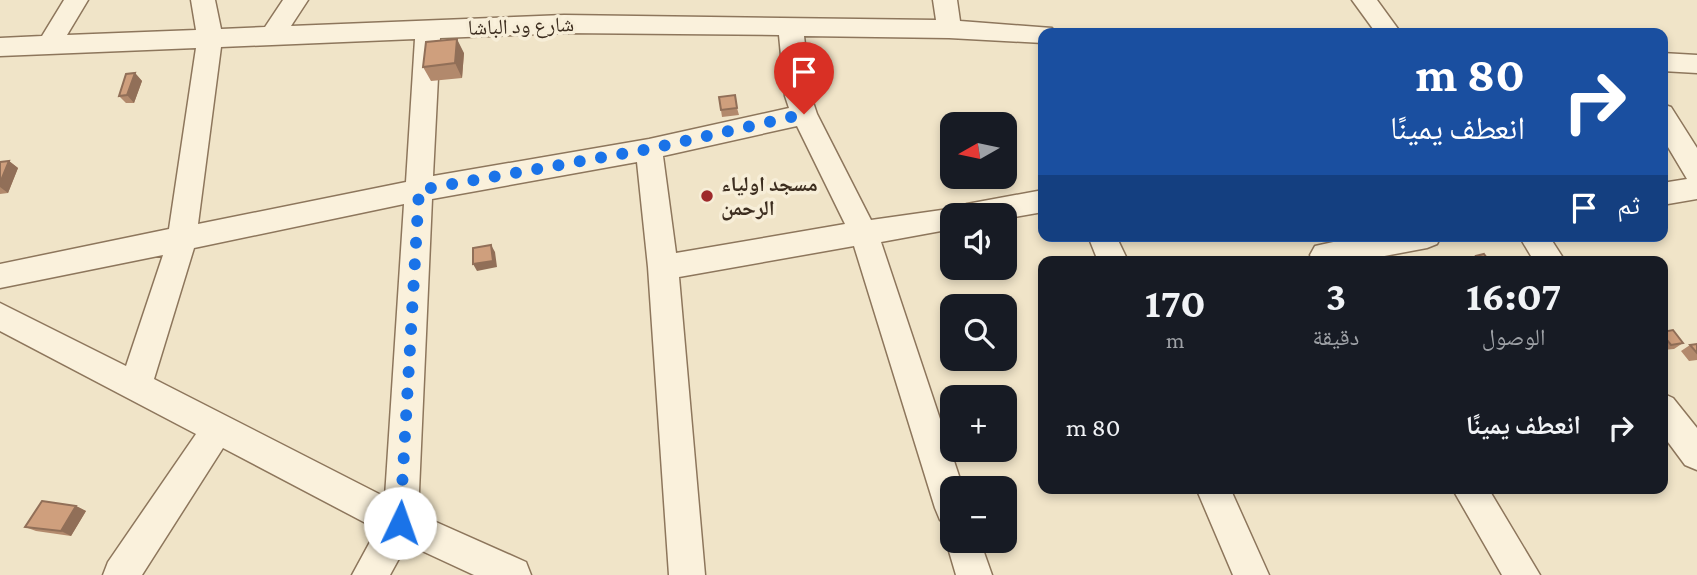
<!DOCTYPE html>
<html lang="ar">
<head>
<meta charset="utf-8">
<style>
	body { margin:0; font-family:"Crimson Pro","Noto Naskh Arabic",serif; background:#20242c; color:#f1f3f6; direction:rtl; height:100vh; display:flex; flex-direction:column; font-size:26px; white-space:nowrap }
	* { box-sizing:border-box; margin:0 }
	p { font-size:23px; color:#9ea1a6 }
	.icon { flex:none; width:38px; height:38px; fill:none; stroke:currentColor; stroke-width:2; stroke-linecap:round; stroke-linejoin:round }
	.map { position:relative; flex:1; overflow:hidden; direction:ltr }
	.drawer { position:absolute; left:1038px; top:256px; width:630px; height:238px; display:flex; flex-direction:column; background:#171b24; border-radius:14px; box-shadow:0 4px 10px #0003; direction:rtl }
	.drawer>* { flex:none }
	.hud { position:absolute; left:1038px; top:28px; width:630px; height:214px; border-radius:14px; box-shadow:0 4px 10px #0003; direction:rtl; background:#1a4fa0; color:#fff; overflow:hidden }
	.needle { width:46px; rotate:261deg }
	.buttons { position:absolute; left:940px; top:112px; display:grid; gap:14px }
	.buttons a { display:grid; place-items:center; width:77px; height:77px; border-radius:14px; background:#171b24; box-shadow:0 4px 10px #0003; font-size:35px }
	.pin { position:absolute; display:grid; place-items:center; width:60px; height:60px; color:#fff; margin:-72px -30px; border-radius:50% 50% 50% 0; rotate:-45deg; box-shadow:0 0 7px #0007 }
	.pin .icon { rotate:45deg }
	.me { position:absolute; width:77px; margin:-38px; rotate:3deg; stroke-linejoin:round; filter:drop-shadow(0 0 5px #0008) }
	.turn { display:flex; align-items:center; gap:24px; height:147px; padding:0 28px; font-size:32px }
	.turn .icon { width:91px; height:91px; stroke-width:2.5 }
	.turn b { display:block; font-size:49px; line-height:60px }
	.then { display:flex; align-items:center; height:66px; padding:0 28px; background:#0003; gap:14px; font-size:26px }
	.eta { display:flex; justify-content:space-evenly; align-items:center; height:119px; text-align:center }
	.eta b { font-size:42px; font-weight:700; line-height:49px }
	ul { padding:0; list-style:none }
	li { display:flex; align-items:center; gap:21px; height:105px; padding:0 28px }
	li div { flex:1 }
	li b { display:block; font-size:26px }
	li em { font-style:normal }
	.map>svg:first-child { display:block }
</style>
</head>
<body>
<div class="map">
<svg width="1697" height="575" viewBox="0 0 1697 575">
	<rect width="100%" height="100%" fill="#f0e4c8"/>
	<g fill="none" stroke-linecap="round" stroke-linejoin="round">
		<g stroke="#8d765c" stroke-width="3">
			<path id="minor" d="M64,0H88L67,35L196,30L191,0H215L221,29L265,27L283,0H308L291,26L564,15L936,20L933,0H957L960,21L1052,28L1055,33H1043V43L949,38L804,36L811,96L817,114L871,220L956,208L967,204L1043,190V212L1004,219V215H952V229L881,242L963,488H952V525L940,520L935,508L854,246L679,277L705,575H669L648,267L637,162L432,199L418,514L526,562L531,575H474L407,544L390,575H352L377,529L223,448L142,575H103L108,562L196,434L0,331V303L126,366L163,255L0,288V264L169,229L196,48L0,56V38L42,36ZM564,33L779,35L785,96L789,108L649,139L433,176L440,38ZM415,39L406,182L198,224L221,47ZM797,126L845,224L676,253L663,156ZM404,204L385,497L154,379L194,248Z
				M1352,0H1377L1401,33H1376Z
				M1662,53L1697,55V73L1662,71Z
				M1662,104L1671,107L1697,148V199L1662,205V183L1687,179L1662,137Z
				M1088,236H1116L1128,261H1098Z
				M1361,236H1441L1437,244L1427,248L1358,261H1313L1310,255L1315,246Z
				M1519,236H1549L1565,261H1534Z
				M1662,393L1673,398L1697,428V470L1685,465L1662,434Z
				M1196,488H1230L1269,575H1233Z
				M1452,488H1488L1540,575H1502Z
				M952,528V541H980L992,575H956L946,541Z"/>
		</g>
		<use href="#minor" fill="#faf1dc" fill-rule="evenodd"/>
	</g>
	<path fill="#b2896c" d="M464,53L462,78L431,81L423,67Z
		M135,73L142,81L134,103H126L119,96Z
		M719,97L737,108L739,115L722,117Z
		M9,161L18,168L8,193L0,194V162Z
		M1476,256L1489,261H1471Z
		M1662,332L1683,343L1674,349L1662,350Z
		M1697,344V360L1689,361L1681,351L1690,345Z
		M76,506L86,511L71,536L36,531L25,527Z"/>
	<path fill="#916f58" d="M457,39L464,53L462,78L455,63Z
		M135,73L142,81L134,103L127,95Z
		M9,161L18,168L8,193L0,187V183Z
		M491,245L495,252L497,267L477,271L473,264Z
		M76,506L86,511L71,536L61,531Z"/>
	<path fill="#cf9f7d" stroke="#916f58" stroke-width="2" d="M457,39L455,63L423,67L426,42Z
		M135,73L127,95L119,96L126,74Z
		M735,95L737,108L721,110L719,97Z
		M9,161L0,183V162Z
		M491,245L493,261L473,264V248Z
		M1484,254L1489,261H1479L1476,256Z
		M1673,330L1683,343L1671,345L1662,334V332Z
		M1697,344V353L1690,345Z
		M42,501L76,506L61,531L25,527Z"/>
	<g fill="none" stroke-linecap="round" stroke-linejoin="round">
		<path stroke="#1a73e8" stroke-width="12" stroke-dasharray="0 21.6" d="M400,523L419,190L649,149L804,114"/>
	</g>
	<circle fill="#9e2a2b" stroke="#f7eed8" stroke-width="2.5" cx="707" cy="196" r="7"/>
	<g text-anchor="middle" stroke-width="7" stroke-linejoin="round" paint-order="stroke">
		<g font-size="21" fill="#3d2e20" stroke="#f7eed8">
			<text transform="translate(521 26) rotate(-2)" y="7">شارع ود الباشا</text>
		</g>
		<g font-size="21" font-weight="bold" fill="#3d2e20" stroke="#f7eed8" text-anchor="start">
			<text x="721" y="191">مسجد اولياء<tspan x="721" dy="24">الرحمن</tspan></text>
		</g>
	</g>
</svg>
<div class="buttons">
<a><svg class="needle" viewBox="-14 -14 28 28"><path d="M0-13l5 13h-10z" fill="#e53935"/><path d="M0 13l5-13h-10z" fill="#9ea1a6"/></svg></a>
<a><svg class="icon" aria-label="sound" viewBox="0 0 24 24"><path d="M4 9h4l5-4v14l-5-4H4zM17 9q2 3 0 6"/></svg></a>
<a><svg class="icon" aria-label="search" viewBox="0 0 24 24"><circle cx="10" cy="10" r="6"/><path d="M15 15l6 6"/></svg></a>
<a>+</a>
<a>−</a>
</div>
<div class="pin" style="left:804px;top:114px;background:#d93025"><svg class="icon" aria-label="arrive" viewBox="0 0 24 24"><path d="M6 21V4h12l-3 4 3 4H6"/></svg></div>
<svg class="me" style="left:400px;top:523px" viewBox="-20 -20 40 40"><circle r="19" fill="#fff"/><path d="M0-13L10 11 0 6-10 11z" fill="#1a73e8"/></svg>
<div class="hud">
<div class="turn"><svg class="icon" aria-label="right" viewBox="0 0 24 24"><path d="M7 20v-9h11M14 6l5 5-5 5"/></svg><div><b>80 m</b>انعطف يمينًا</div></div>
<div class="then">ثم<svg class="icon" aria-label="arrive" viewBox="0 0 24 24"><path d="M6 21V4h12l-3 4 3 4H6"/></svg></div>
</div>
<section class="drawer">
<div class="eta">
<div><b>16:07</b><p>الوصول</p></div>
<div><b>3</b><p>دقيقة</p></div>
<div><b>170</b><p>m</p></div>
</div>
<ul>
<li><svg class="icon" aria-label="right" viewBox="0 0 24 24"><path d="M7 20v-9h11M14 6l5 5-5 5"/></svg><div><b>انعطف يمينًا</b></div><em>80 m</em></li>
</ul>
</section>
</div>
</body>
</html>
